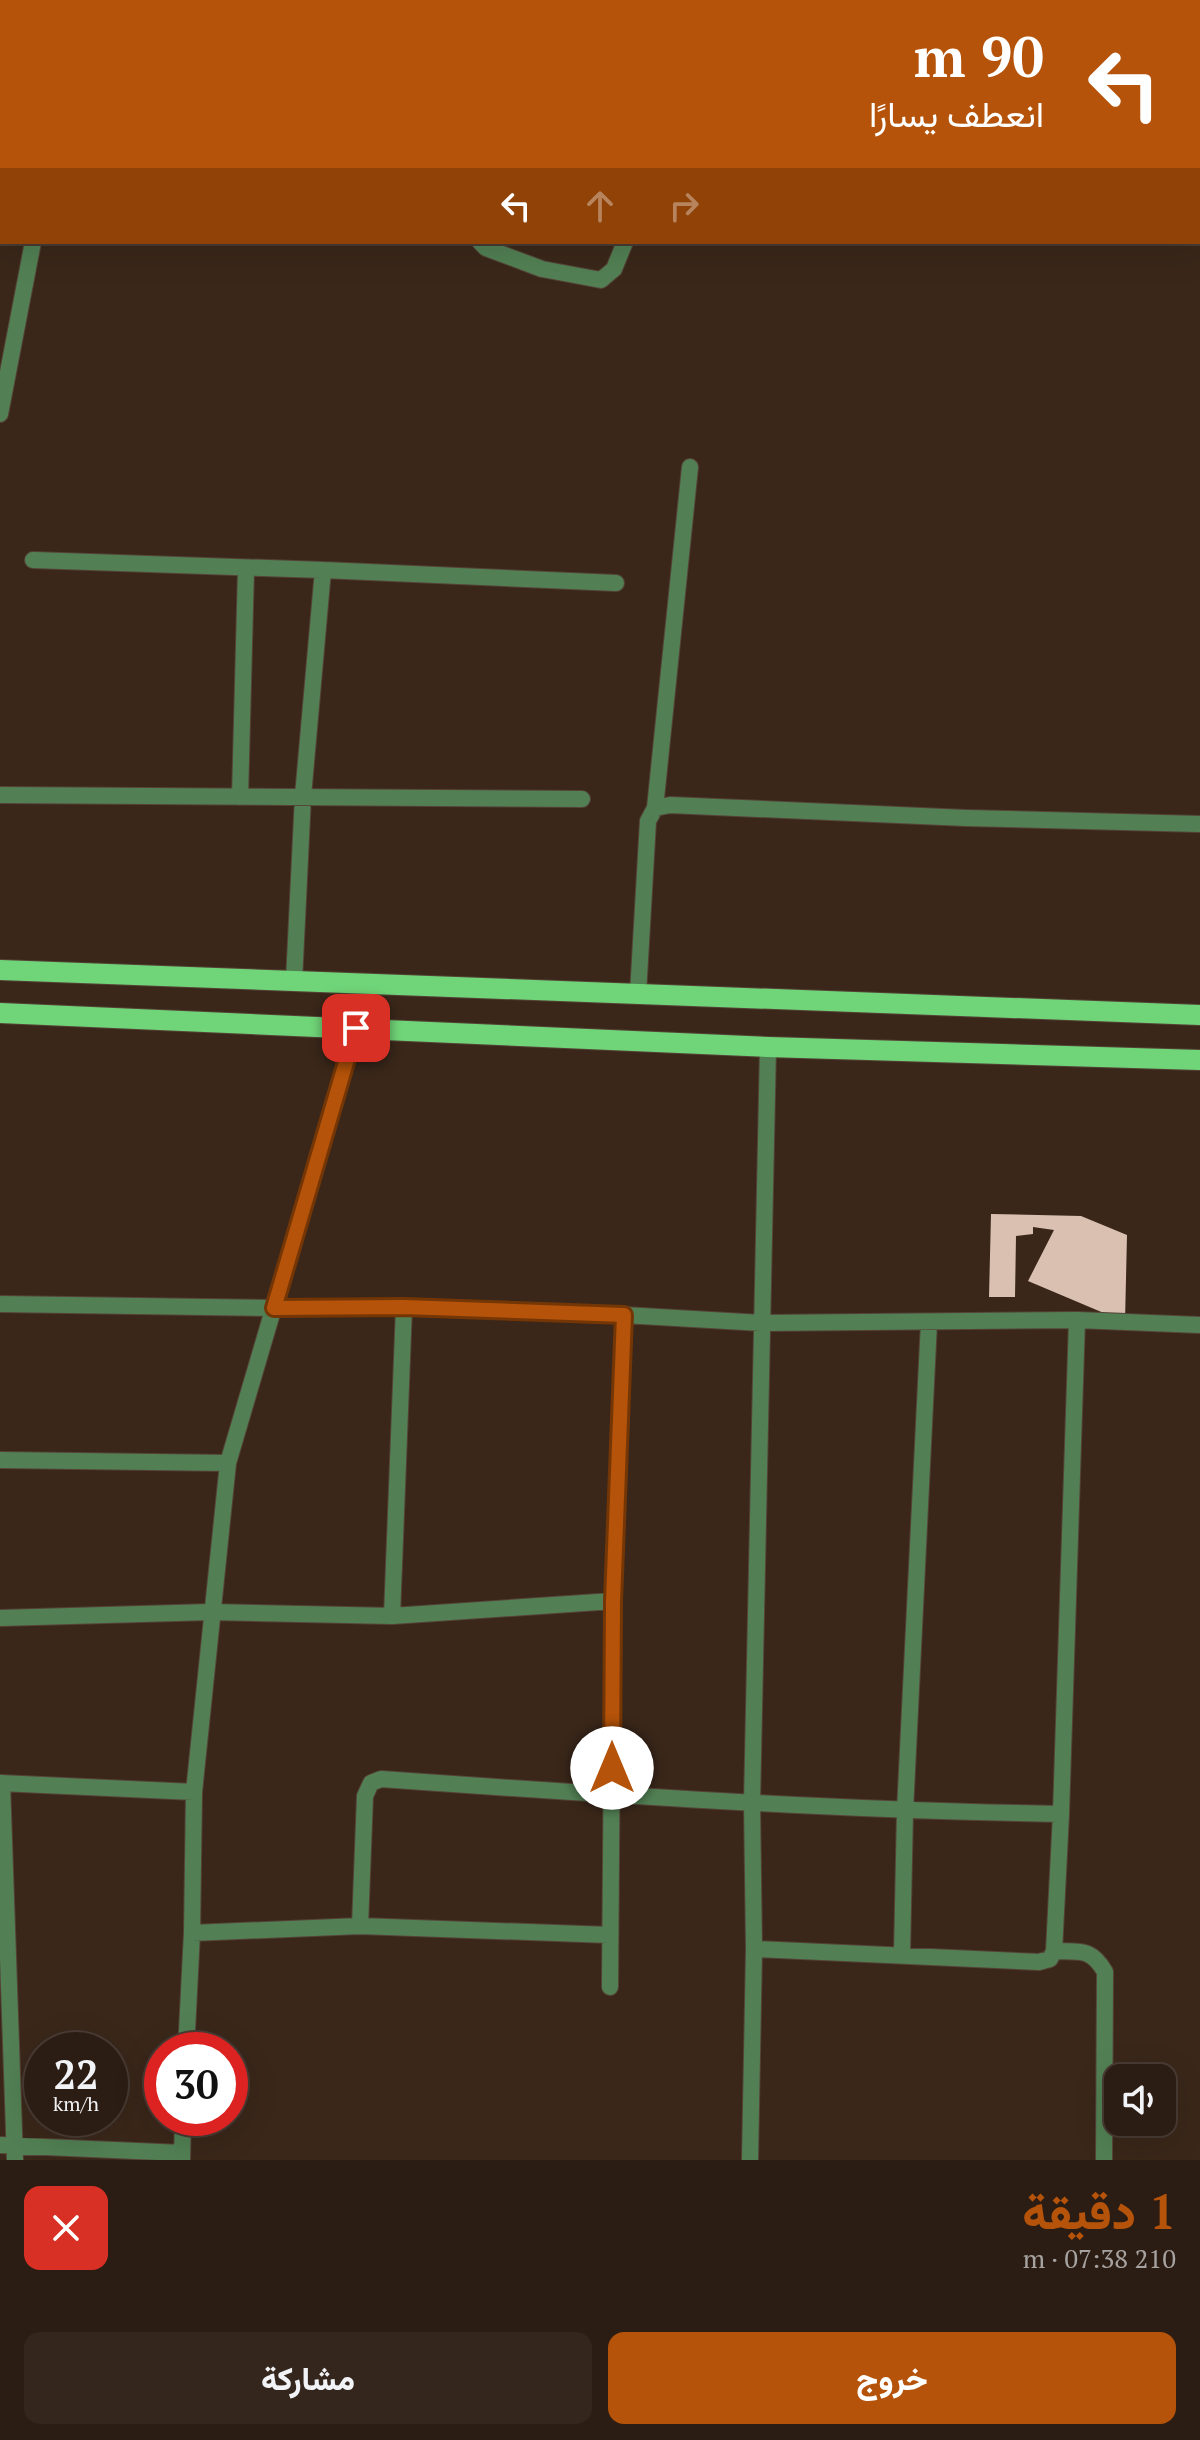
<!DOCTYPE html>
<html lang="ar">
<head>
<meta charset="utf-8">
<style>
	body { margin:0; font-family:"PT Serif",Vazirmatn,serif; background:#34261d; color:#f1f3f6; direction:rtl; height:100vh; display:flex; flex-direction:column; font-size:30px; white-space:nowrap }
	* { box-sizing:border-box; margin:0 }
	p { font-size:26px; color:#a6a2a0 }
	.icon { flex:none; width:44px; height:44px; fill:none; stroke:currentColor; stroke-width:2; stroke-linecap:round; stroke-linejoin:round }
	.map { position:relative; height:2160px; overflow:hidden; direction:ltr }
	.panel { display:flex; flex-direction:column; background:#2c1d14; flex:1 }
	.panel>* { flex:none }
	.banner { position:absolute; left:0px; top:0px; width:1200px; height:244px; box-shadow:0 8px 32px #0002,0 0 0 2px #483b34; direction:rtl; background:#b45309; color:#fff; overflow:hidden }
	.controls { position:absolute; left:1104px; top:2064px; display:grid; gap:16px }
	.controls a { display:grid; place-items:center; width:72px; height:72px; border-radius:16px; background:#2c1d14; box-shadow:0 8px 32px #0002,0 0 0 2px #483b34; font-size:40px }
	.speed { position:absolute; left:24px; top:2032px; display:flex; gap:16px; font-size:40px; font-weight:700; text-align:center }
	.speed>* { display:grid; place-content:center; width:104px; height:104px; border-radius:50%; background:#2c1d14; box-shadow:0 8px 32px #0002,0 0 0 2px #483b34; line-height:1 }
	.speed small { font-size:20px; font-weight:400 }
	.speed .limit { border:12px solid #d22; background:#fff; color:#111 }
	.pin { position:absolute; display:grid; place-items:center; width:68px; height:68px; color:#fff; margin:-34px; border-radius:16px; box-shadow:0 4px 12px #0006 }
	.me { position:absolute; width:88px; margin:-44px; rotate:0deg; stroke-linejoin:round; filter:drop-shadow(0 0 6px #0008) }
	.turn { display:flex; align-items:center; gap:28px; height:168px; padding:0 24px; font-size:36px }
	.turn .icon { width:104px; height:104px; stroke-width:2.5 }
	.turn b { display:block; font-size:56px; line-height:68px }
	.lanes { display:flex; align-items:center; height:76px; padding:0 24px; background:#0003; justify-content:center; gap:40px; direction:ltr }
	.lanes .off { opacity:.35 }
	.round { display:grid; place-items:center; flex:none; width:84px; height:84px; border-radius:16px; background:#34261d }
	.overview { display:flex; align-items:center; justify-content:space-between; height:136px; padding:0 24px }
	h1 { font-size:48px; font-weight:800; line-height:60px; color:#b45309 }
	.primary-button { display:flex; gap:16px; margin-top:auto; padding:16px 24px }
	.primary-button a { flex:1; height:92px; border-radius:16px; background:#b45309; color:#fff; font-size:32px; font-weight:800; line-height:92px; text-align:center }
	.primary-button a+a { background:#34261d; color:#f1f3f6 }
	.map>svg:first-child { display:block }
</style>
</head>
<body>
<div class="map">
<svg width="1200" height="2160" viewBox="0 0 1200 2160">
	<rect width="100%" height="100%" fill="#3a271a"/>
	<path fill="#d9c0b0" d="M991,1214L1081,1216L1127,1235L1125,1322L1028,1281L1054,1230L1033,1227V1234L1016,1236L1015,1297H989Z"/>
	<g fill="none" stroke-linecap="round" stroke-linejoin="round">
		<g stroke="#554337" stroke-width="18">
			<path id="street" d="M1174,0L1181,2
				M83,2V0
				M519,2V0
				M685,2V0
				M1198,7L1200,8
				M0,117H2
				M480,242L486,248L542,269L601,280L614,269L625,242
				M0,414L33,242
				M33,560L323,570L616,583
				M0,795L582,799
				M240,797L246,569
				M655,808L690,467
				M294,981L303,796L323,570
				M638,994L648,821L655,808L670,805L966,818L1200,824
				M0,1304L274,1308L404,1307L624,1315L762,1323L1077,1320L1200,1325
				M0,1460L228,1463
				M392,1616L404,1307
				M0,1618L211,1612L392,1616L613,1601
				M0,1783L194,1792
				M2,1783L15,2160
				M360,1926L365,1796L371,1783L381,1779C607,1795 834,1810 1061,1814
				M192,1933L360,1926L610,1935
				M754,1949L1039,1962L1050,1959L1054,1951L1061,1814L1077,1320
				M1054,1951C1079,1952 1091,1947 1105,1972L1104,2160
				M902,1954L905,1811L929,1322
				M610,1987L613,1601L624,1315
				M186,2050L192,1933L194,1792L228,1463L356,1028
				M0,2145L182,2153
				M182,2160L183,2118
				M750,2160L754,1949L752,1803L768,1047"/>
		</g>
		<g stroke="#554337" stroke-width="22">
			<path id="primary" d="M0,970L1200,1015
				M0,1013L768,1047L1200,1060"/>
		</g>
		<use href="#street" stroke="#528054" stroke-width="16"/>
		<use href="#primary" stroke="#70d578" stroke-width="20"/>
	</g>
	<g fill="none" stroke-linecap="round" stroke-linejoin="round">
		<g stroke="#753606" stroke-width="20">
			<path id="route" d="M356,1028L274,1308L404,1307L624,1315L613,1601L612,1768"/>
		</g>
		<use href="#route" stroke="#b45309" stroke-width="14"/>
	</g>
</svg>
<div class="controls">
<a><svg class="icon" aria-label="sound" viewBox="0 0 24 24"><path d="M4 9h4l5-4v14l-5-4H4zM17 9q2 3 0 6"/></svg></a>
</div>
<div class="speed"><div>22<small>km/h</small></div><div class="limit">30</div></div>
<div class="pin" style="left:356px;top:1028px;background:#d93025"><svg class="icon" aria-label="arrive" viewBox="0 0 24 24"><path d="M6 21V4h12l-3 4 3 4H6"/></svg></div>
<svg class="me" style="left:612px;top:1768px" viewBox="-20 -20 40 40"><circle r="19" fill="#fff"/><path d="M0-13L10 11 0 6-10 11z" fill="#b45309"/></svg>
<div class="banner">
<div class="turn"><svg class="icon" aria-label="left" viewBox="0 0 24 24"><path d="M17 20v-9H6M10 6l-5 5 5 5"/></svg><div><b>90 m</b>انعطف يسارًا</div></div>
<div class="lanes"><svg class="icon" aria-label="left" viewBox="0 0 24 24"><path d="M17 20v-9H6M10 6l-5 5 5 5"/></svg><svg class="icon off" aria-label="ahead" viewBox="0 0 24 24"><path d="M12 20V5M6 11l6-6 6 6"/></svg><svg class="icon off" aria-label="right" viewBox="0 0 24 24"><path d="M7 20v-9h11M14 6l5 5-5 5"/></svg></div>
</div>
</div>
<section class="panel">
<div class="overview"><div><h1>1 دقيقة</h1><p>210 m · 07:38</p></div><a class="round" style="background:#d93025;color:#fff"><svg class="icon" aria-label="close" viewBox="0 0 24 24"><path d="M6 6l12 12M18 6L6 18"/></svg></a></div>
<div class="primary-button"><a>خروج</a><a>مشاركة</a></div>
</section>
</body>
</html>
